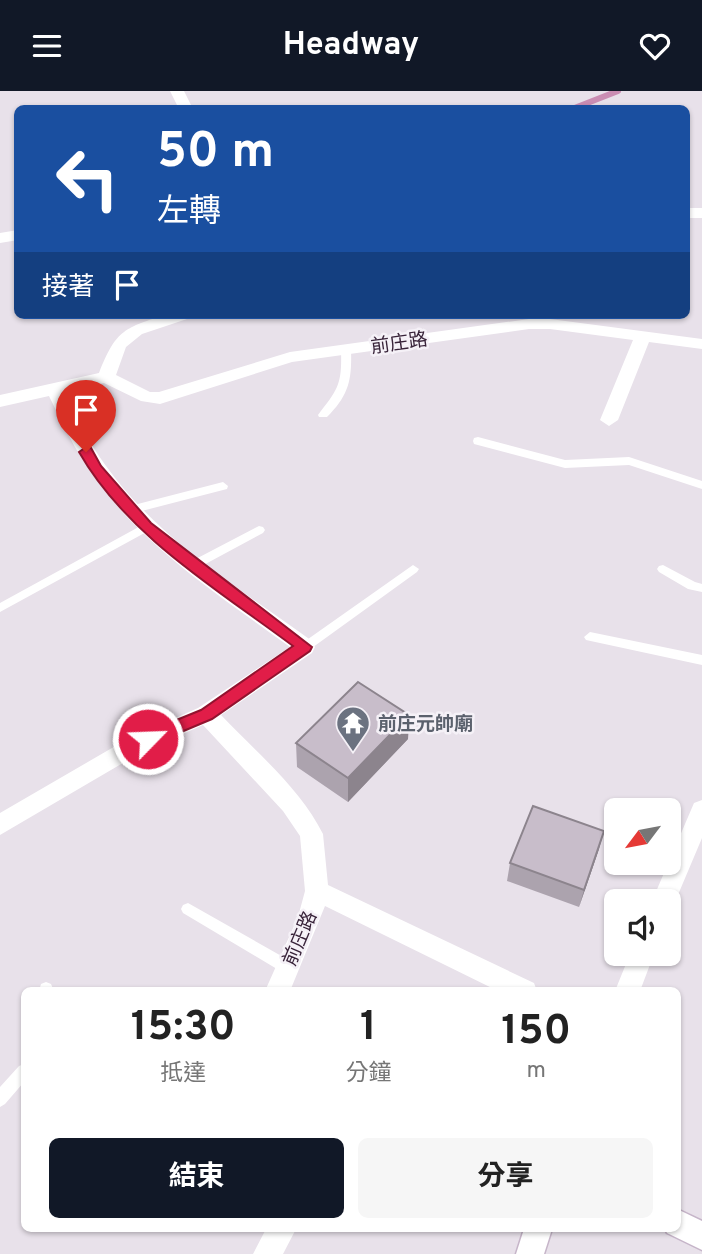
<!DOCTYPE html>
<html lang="zh-TW">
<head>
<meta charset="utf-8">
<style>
	body { margin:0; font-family:Overpass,"Noto Sans TC",sans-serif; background:#f6f6f6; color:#222; height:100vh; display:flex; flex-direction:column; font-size:26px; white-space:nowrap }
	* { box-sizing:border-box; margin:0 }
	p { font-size:23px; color:#767676 }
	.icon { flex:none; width:38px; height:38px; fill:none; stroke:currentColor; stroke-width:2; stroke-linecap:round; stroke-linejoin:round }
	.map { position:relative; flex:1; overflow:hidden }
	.sheet { position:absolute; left:21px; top:896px; width:660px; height:245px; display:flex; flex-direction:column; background:#fff; border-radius:10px; box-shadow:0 2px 5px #0004 }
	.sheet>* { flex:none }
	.top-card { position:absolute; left:14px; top:14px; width:676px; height:214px; border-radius:10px; box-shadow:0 2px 5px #0004; background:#1a4fa0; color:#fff; overflow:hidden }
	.needle { width:46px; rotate:238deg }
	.buttons { position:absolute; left:604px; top:707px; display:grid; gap:14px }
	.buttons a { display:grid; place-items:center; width:77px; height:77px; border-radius:10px; background:#fff; box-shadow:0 2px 5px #0004; font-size:35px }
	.pin { position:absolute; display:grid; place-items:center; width:60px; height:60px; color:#fff; margin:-72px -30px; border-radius:50% 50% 50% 0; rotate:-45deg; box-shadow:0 0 7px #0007 }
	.pin .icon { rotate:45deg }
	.me { position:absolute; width:77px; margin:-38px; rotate:66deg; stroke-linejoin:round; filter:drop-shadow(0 0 5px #0008) }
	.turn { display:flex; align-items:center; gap:24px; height:147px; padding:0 28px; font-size:32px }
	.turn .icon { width:91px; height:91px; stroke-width:2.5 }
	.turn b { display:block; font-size:49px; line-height:60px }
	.then { display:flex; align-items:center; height:66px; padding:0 28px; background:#0003; gap:14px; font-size:26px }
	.eta { display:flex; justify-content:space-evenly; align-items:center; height:119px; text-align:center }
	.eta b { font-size:42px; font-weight:700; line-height:49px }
	.primary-button { display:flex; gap:14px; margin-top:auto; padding:14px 28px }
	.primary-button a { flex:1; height:80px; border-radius:10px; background:#111827; color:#fff; font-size:28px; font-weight:700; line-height:80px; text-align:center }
	.primary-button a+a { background:#f6f6f6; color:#222 }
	header { display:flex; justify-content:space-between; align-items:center; height:91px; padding:0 28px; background:#111827; color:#fff; font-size:32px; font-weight:700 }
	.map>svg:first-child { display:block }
</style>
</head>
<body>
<header><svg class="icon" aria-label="menu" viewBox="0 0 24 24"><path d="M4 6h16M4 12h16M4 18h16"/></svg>Headway<svg class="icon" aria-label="heart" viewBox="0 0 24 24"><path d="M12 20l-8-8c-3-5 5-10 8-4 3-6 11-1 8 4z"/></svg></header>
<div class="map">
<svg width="702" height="1163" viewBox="0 0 702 1163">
	<rect width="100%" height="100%" fill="#e8e1ea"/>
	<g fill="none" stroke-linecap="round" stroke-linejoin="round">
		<path stroke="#ca8db3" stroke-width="6" d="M572,18L618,0"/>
		<g stroke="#c6b5c9" stroke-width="3">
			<path id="secondary" d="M677,1118L702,1130V1159L667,1142L665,1138H677Z
				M524,1138H552L544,1163H516Z"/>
		</g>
		<path fill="#fff" fill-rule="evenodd" d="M346,255L351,258C352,289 349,304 327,326H319L318,324C339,297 342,293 341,258Z
			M478,346L565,369L629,366L702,390V398L629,374L565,377L474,353L473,350L474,347Z
			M223,391L228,395L227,398L130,423L124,419L130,415Z
			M146,432L152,436L150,439L0,521V512Z
			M259,435L263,436L265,439L263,442L198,477H190L188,474L190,471Z
			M413,474L419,478L417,481L309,559H301L299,556L301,553Z
			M663,474L695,491L702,493V501L688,498L659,481L657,478L659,475Z
			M590,541L702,564V574L586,549L584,546Z
			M188,812L292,871L294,876L292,881L287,883L282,881L183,822L181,818L183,814Z
			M46,891L51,893L54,900H39L41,893Z
			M24,973V991L5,1013L0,1016V996L19,975Z"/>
		<path fill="#fff" fill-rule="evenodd" d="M170,0H184L193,18H179Z
			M686,117H702V127H686Z
			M18,139V149L0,152V142Z
			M164,224H189L187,228L142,243L126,256L116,284L150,301H159L290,261L529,228H550L702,248V258L649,251L618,329L609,335L600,329L633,249L550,238H529L292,271L160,313L141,310L104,292L65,301C77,327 89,352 106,375C159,449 240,498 312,550L315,556L312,562L221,624C256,661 300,697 323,743L328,794L534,892L537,900H498L325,815L290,900H265L298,826L305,800L300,745L283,720L203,634L140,662L0,744V722L124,650L198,617L290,556C220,505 143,456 93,384C75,359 62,332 49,305L0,316V304L99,282C116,240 122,238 164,224Z
			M702,709V747L672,818L668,819V810H652L694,712Z
			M630,863H654L640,900H615Z
			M266,1138H296L283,1163H253Z"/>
		<use href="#secondary" fill="#fff" fill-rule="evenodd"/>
	</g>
	<path fill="#aca3ae" d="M409,624L408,648L348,711L297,676L296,652Z
		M599,758L579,816L507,790L510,772Z"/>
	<path fill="#8c848d" d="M409,624L408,648L348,711V687Z
		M604,740L599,758L579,816L584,799Z"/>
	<path fill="#c8bdca" stroke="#8c848d" stroke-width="2" d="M358,591L409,624L348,687L296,652Z
		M533,715L604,740L584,799L510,772Z"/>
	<path fill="#e11d48" stroke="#92132f" stroke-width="2" d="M86,356L91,357L101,375L151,432L312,556L310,560L212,628L148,655L142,653L140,648L142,643L201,619L293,555C217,498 127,445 79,361Z"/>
	<defs>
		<g id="temple-pin" transform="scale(1.75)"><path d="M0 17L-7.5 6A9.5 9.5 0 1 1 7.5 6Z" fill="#6b7280" stroke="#f5f1f7"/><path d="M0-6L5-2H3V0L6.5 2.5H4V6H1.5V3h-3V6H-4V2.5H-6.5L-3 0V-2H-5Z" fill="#fff"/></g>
	</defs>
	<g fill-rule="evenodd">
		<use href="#temple-pin" x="353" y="632"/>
	</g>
	<g text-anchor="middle" stroke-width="5" stroke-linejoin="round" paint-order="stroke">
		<g font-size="19" fill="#382339" stroke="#f5f1f7">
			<text transform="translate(399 251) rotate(-8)" y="7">前庄路</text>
			<text transform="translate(299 847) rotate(-67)" y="7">前庄路</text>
		</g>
		<g font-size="19" font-weight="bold" fill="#5b616d" stroke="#f5f1f7" text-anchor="start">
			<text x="378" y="639">前庄元帥廟</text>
		</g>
	</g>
</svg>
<div class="buttons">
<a><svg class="needle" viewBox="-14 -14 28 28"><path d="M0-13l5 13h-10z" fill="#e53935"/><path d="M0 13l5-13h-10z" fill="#767676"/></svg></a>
<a><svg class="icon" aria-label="sound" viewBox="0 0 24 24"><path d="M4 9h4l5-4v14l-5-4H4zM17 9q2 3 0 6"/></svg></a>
</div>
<div class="pin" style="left:86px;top:361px;background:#d93025"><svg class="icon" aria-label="arrive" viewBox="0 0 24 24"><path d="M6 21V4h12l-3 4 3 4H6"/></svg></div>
<svg class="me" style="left:148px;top:648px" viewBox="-20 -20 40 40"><circle r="17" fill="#e11d48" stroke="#fff" stroke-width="3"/><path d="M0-11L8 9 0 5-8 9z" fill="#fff"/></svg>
<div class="top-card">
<div class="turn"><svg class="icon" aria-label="left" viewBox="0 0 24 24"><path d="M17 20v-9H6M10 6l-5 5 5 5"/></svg><div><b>50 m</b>左轉</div></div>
<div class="then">接著<svg class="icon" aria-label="arrive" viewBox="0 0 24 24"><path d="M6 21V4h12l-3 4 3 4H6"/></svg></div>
</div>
<section class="sheet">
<div class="eta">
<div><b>15:30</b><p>抵達</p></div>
<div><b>1</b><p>分鐘</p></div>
<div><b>150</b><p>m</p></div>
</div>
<div class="primary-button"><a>結束</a><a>分享</a></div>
</section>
</div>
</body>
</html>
